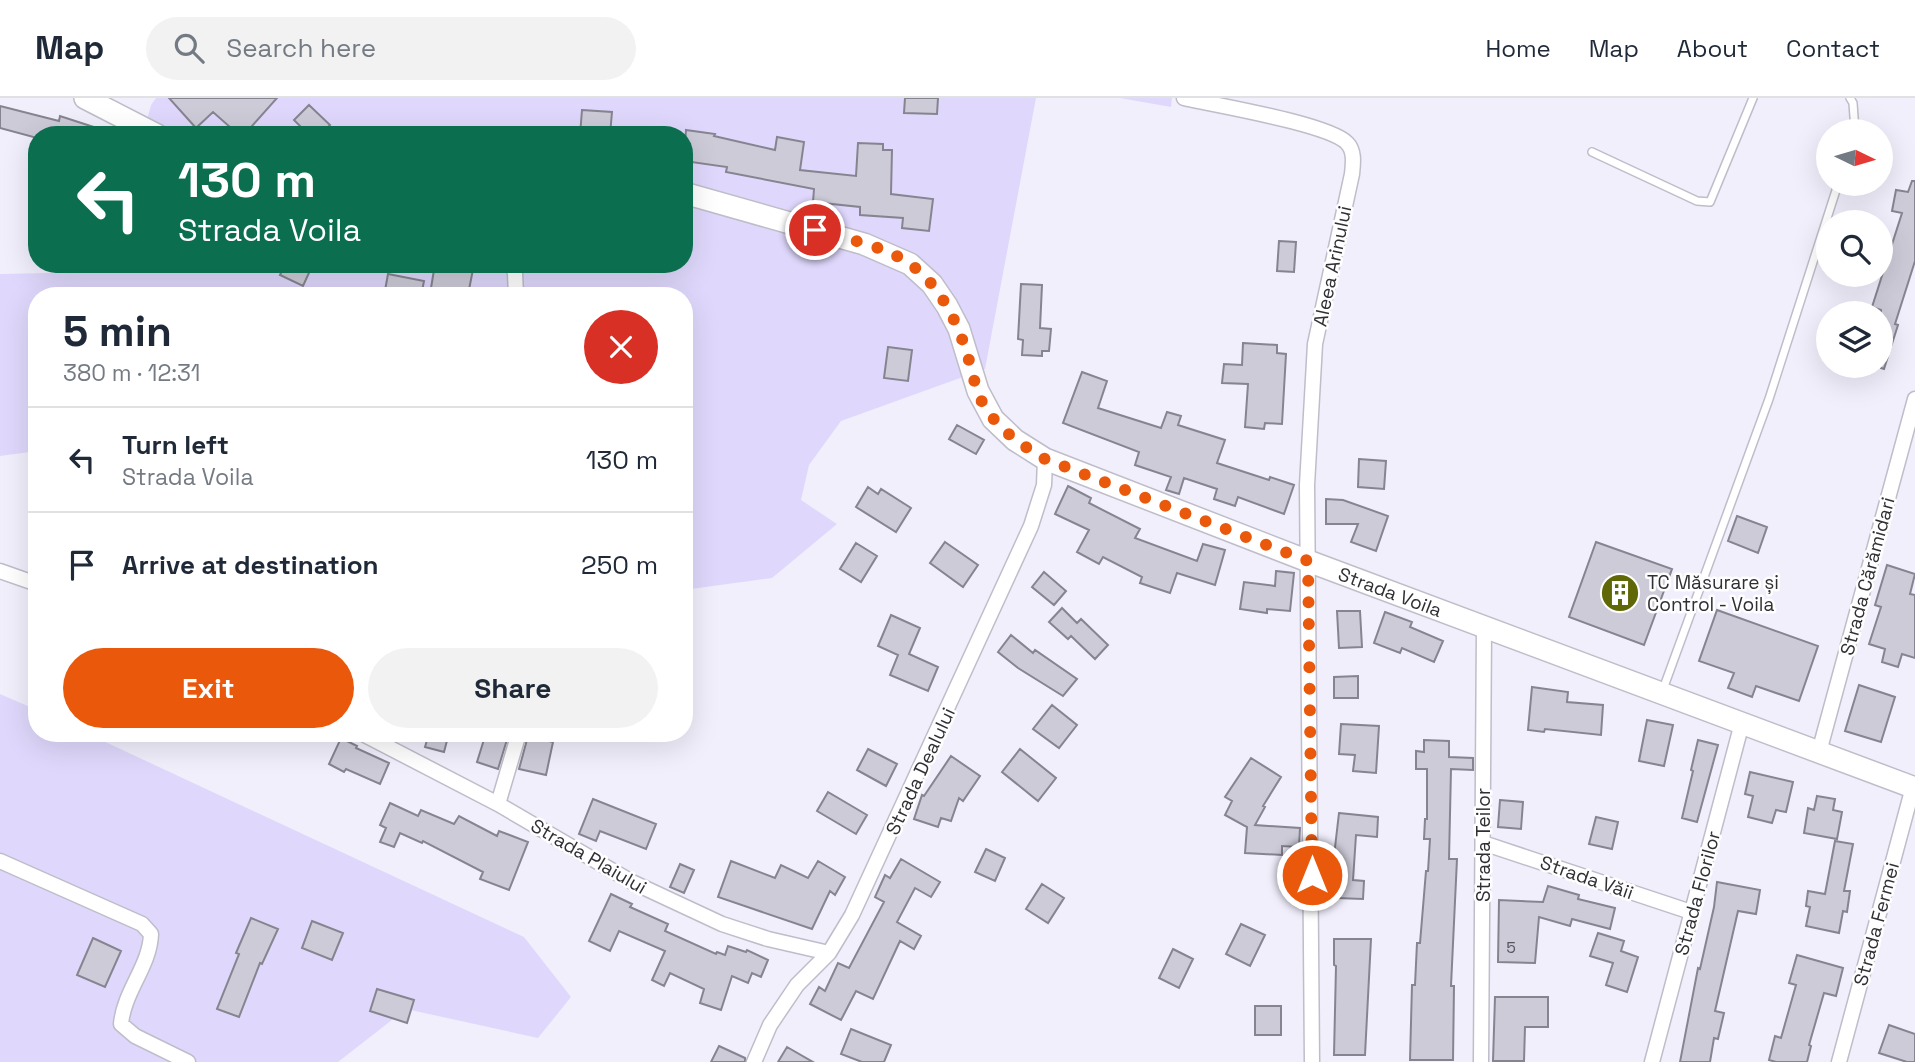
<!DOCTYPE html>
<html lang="en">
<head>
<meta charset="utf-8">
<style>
	body { margin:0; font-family:"Space Grotesk",sans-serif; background:#f2f2f3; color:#1f2937; height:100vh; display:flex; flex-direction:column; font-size:26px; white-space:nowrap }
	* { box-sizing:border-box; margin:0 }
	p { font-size:23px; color:#747a83 }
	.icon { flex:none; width:38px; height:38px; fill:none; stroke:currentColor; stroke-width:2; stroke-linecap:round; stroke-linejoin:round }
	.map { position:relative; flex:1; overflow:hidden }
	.drawer { position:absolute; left:28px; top:189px; width:665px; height:455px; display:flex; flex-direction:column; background:#fff; border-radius:28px; box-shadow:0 7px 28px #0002 }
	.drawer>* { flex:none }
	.guide { position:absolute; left:28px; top:28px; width:665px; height:147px; border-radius:28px; box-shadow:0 7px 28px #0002; background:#0b6e4f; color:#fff; overflow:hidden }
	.needle { width:46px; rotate:95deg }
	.controls { position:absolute; left:1816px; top:21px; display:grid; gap:14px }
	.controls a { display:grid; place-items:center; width:77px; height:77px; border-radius:50%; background:#fff; box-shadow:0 7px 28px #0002; font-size:35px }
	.pin { position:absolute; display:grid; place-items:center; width:60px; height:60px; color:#fff; margin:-30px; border:4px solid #fff; border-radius:50%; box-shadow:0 2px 7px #0007 }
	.me { position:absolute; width:77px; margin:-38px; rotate:0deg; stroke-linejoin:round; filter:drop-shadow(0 0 5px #0008) }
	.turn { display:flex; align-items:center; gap:24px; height:147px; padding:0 35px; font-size:32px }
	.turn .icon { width:91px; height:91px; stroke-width:2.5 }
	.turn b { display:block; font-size:49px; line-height:60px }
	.round { display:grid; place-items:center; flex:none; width:74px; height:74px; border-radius:37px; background:#f2f2f3 }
	.overview { display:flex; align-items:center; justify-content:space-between; height:119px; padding:0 35px }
	h1 { font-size:42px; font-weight:700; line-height:52px }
	.action { display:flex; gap:14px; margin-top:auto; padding:14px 35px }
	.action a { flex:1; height:80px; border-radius:42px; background:#ea580c; color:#fff; font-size:28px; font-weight:700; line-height:80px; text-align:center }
	.action a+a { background:#f2f2f3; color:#1f2937 }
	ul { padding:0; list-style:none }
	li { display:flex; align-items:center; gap:21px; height:105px; padding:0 35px; border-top:2px solid #e0e1e3 }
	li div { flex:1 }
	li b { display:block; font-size:26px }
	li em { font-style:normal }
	header { display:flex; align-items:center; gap:42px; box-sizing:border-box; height:98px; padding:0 35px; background:#fff; border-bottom:2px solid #e0e1e3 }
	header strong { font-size:33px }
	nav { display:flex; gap:38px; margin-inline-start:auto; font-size:24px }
	.search { width:490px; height:63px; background:#f2f2f3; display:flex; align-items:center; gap:18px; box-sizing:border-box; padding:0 24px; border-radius:38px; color:#747a83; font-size:26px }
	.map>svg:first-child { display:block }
</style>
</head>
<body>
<header>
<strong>Map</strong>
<div class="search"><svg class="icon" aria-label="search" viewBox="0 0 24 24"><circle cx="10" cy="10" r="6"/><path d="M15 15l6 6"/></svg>Search here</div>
<nav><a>Home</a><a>Map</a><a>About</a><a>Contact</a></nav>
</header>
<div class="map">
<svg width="1915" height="964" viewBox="0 0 1915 964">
	<rect width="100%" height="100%" fill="#f1effc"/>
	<path fill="#dfd8fc" d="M156,0H1036L985,271L841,323L809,367L801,402L837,426L772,480L684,492V198H37V353L0,358V176L101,174L103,166H684V37H143L151,7Z
		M1120,0H1172L1171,9Z
		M0,596L37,612V635H86L524,839L571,899L538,940L406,911L338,964H0Z"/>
	<path fill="#cdcbd8" stroke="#868490" stroke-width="2" d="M169,0H277L244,37H239L213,14L196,30Z
		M905,0H938L937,16L904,15Z
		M309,7L330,27L321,37H309L294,22Z
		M0,8L59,23L60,18L109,34L108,37H37V40L0,30Z
		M582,12L612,14L610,37H580Z
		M686,32L715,36L714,38L775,52L777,39L804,44L800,72L856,78L858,45L883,46V52H892L891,96L933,101L929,133L902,130L903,120L860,117V109L813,104L814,91L726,74L727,69L684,63Z
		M1912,83H1915V163L1895,226L1898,227L1884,271L1881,270V212L1872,209L1902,115L1892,113L1896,92L1908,94Z
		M1279,143L1296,144L1294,174L1277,173Z
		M285,166H313L303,188L280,177Z
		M435,166H474L468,197L431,190Z
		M388,176L424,183L421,198H384Z
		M1021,186L1042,187L1040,230L1051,231L1049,253H1042V258L1022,257L1023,242L1018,241Z
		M1243,245L1277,247V255L1286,256L1282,326L1265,325L1264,331L1245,329L1248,286L1222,285L1224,266L1242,267Z
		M888,249L912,252L908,283L884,280Z
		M1082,274L1107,283L1098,310L1161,330L1167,314L1181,318L1178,327L1225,342L1217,365L1269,382L1270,379L1294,387L1284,416L1238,399L1235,408L1214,401L1217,391L1184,380L1179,396L1166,392L1171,379L1135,367L1139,354L1063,325Z
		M957,327L984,342L976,356L949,341Z
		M1359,361L1386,363L1384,391L1358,389Z
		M1068,388L1091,400L1089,405L1140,431L1135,440L1197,463L1203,446L1225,452L1215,487L1177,475L1170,495L1140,485L1142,479L1103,459L1099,466L1077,454L1089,432L1055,416Z
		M868,389L878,396L881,391L911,410L896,434L856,409Z
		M1326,401L1343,402L1388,418L1376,453L1351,444L1358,426H1326Z
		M1737,418L1767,429L1758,455L1728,443Z
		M945,444L978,467L963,489L930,465Z
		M1596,444L1672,471L1644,547L1569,519Z
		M856,445L877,458L861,484L840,471Z
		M1887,467L1915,476L1910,496L1915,497V560L1902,556L1898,569L1882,564L1885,551L1869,546L1881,509L1875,507Z
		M1276,473L1294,475L1290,513L1267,511V515L1240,511L1244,484L1275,488Z
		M1044,474L1066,493L1054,507L1032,489Z
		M1062,510L1077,525L1081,521L1108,547L1095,561L1071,538L1068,541L1049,524Z
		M1717,512L1818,548L1799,603L1756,588L1752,599L1728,590L1734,575L1699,563Z
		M1337,513H1360L1362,549L1339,550Z
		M1385,514L1412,524L1410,529L1443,543L1434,564L1402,550L1400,555L1374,545Z
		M891,517L920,530L909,556L938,569L928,593L890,577L898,557L878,548Z
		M1011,537L1033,555L1035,552L1077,581L1063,598L1018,570L998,554Z
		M1358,578V600H1334V579Z
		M1859,587L1895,599L1881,644L1845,633Z
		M1532,589L1568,594L1567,604L1603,607L1601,637L1545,631L1544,634L1528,632Z
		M1052,607L1077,627L1059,650L1033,631Z
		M1647,622L1673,627L1664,668L1639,663Z
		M1341,626L1379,628L1376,675L1353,673L1355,657L1339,656Z
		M429,635H449L444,654L425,649Z
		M486,635H509L498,671L477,664Z
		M528,638L553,644L546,677L519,671Z
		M341,640L357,648L356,650L389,665L380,686L346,671L344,674L329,666Z
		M1424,642L1449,643V659L1473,660V672L1451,671L1449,761H1457L1451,888H1454L1453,962H1410L1412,887H1415L1417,845H1420L1426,773H1428L1430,741H1424L1425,721H1427V671H1416V653L1424,654Z
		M1698,642L1718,647L1697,724L1682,720L1693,673L1691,672Z
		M868,651L897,666L886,688L857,672Z
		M1020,651L1056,680L1038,703L1002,674Z
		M951,658L980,678L963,703L959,700L951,723L941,720L938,729L914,721L922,697L924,698Z
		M1251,660L1281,679L1263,708L1265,709L1255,727L1300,730L1299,749L1282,748V757L1245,755L1247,729L1225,717L1232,703L1225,699Z
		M1750,674L1793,684L1786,714L1776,712L1772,725L1748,719L1753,698L1745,696Z
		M828,694L867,717L856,736L817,713Z
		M1817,698L1835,701L1833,712L1842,714L1837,741L1804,735L1808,710L1814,712Z
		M593,701L656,726L646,751L600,733L596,743L579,736Z
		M1500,702L1523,704L1521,731L1498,729Z
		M390,705L418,718L421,712L454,726L459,718L497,738L499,733L528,744L509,792L480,781L483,774L423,743L422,745L400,735L394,749L380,744L386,730L380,727Z
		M1339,715L1378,719L1377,739L1356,737L1353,782L1364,783L1363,801L1337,800L1339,758H1334Z
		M1596,719L1618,724L1612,751L1589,746Z
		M1835,743L1853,746L1844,793H1850L1847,814L1843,813L1839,835L1806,828L1810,809L1806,808L1808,793L1825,796Z
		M986,751L1005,760L995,783L975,774Z
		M901,761L940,784L931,799L915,790L897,824L921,838L914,851L900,843L873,901L856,893L841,922L810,906L819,889L825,893L838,865L849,870L884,804L875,799L885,777L890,780Z
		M731,763L775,780L781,767L808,780L818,763L845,779L835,797L830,793L812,831L718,799Z
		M680,766L694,772L684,795L670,789Z
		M1717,784L1760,792L1756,816L1738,813L1715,913L1724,915L1718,941L1714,940L1710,964H1680L1698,870L1700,871L1714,809Z
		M1042,786L1064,800L1048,825L1026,811Z
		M1548,788L1579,797L1578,801L1615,810L1610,831L1572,821L1570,828L1539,819L1535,865L1498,864L1499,802L1543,804Z
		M611,796L632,806L630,809L668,826L665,833L716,856L717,854L725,857L728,848L746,854L747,852L768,862L761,879L752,875L748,885L732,878L721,912L700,905L704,891L670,875L664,888L652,882L665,853L619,833L610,853L589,843Z
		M251,820L278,831L262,866L260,865L239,919L217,911L239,856L236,855Z
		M312,823L343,835L332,862L302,850Z
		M1241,826L1265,837L1250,868L1226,856Z
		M1598,835L1624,843L1621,853L1638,859L1627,894L1606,887L1613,865L1590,858Z
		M93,840L121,853L105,889L77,877Z
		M1334,841H1371L1365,957H1334L1336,868L1334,867Z
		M1173,851L1193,861L1179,890L1159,880Z
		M1797,857L1843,870L1836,898L1824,895L1809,947L1811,948L1807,964H1776L1769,962L1775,938L1781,940L1796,887L1789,885Z
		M377,891L414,902L407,925L370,913Z
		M1495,899H1548V929H1525L1524,963H1493Z
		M1255,908H1281V937H1255Z
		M1889,927L1915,936V964H1907L1879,955Z
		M851,931L891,947L884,964H862L841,956Z
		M719,948L745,960V964H711Z
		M787,949L813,964H778Z"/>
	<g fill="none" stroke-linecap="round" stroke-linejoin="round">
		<g stroke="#bfbdc9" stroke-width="10">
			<path id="lane" d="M1850,0L1853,5L1855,33
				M1592,54L1697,103L1710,104L1753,0
				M1662,594L1769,301L1838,86"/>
		</g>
		<g stroke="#bfbdc9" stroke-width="17">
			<path id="street" d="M1184,0C1214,7 1329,26 1347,45C1355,53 1353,66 1352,76L1315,246L1307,387L1312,964
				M512,166L515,175L516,198
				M0,473L37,486
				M361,635L498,706L632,784L722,826L768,841L829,855
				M1819,654L1915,301
				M498,706L519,635
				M1483,745L1691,814
				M0,763L142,826L151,836C150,868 124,893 121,926L135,938L188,964
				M754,964L770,927L797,887L829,855L852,817L1031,428L1044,387L1045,361
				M1481,964L1484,530
				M1652,964L1742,625
				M1839,964L1913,689"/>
		</g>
		<g stroke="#bfbdc9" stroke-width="24">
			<g id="secondary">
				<path d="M85,0L157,37"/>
				<path id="s1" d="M684,95L864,146L910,166L932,186L947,208L959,231L978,293L993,321L1015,342L1045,361L1308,463L1915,690"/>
			</g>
		</g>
		<use href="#lane" stroke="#fff" stroke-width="7"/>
		<use href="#street" stroke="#fff" stroke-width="14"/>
		<use href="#secondary" stroke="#fff" stroke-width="21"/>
	</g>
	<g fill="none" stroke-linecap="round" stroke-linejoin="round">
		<path stroke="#ea580c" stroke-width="12" stroke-dasharray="0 21.6" d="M815,132C846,141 883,147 910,166C940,187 958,225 968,259C973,276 976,295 985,309C1000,333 1022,347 1045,361L1308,463L1312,777"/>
	</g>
	<defs>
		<g id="building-disc" transform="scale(2.0125)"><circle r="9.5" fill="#606707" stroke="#fefefe"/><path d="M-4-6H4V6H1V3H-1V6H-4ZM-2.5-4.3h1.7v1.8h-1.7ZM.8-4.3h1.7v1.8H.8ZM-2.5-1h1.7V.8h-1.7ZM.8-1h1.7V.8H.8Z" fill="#fff"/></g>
	</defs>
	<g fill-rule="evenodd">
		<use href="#building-disc" x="1620" y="495"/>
	</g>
	<g text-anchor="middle" stroke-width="5" stroke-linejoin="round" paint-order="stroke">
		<g font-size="16" fill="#57565d">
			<text x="1511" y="855">5</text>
		</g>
		<g font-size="19" fill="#302f34" stroke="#fefefe">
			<text transform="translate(1332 168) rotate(-78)" y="7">Aleea Arinului</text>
			<text transform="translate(1867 478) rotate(-75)" y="7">Strada Cărămidari</text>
			<text dy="7" stroke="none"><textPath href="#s1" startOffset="852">Strada Voila</textPath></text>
			<text transform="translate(920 673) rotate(-65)" y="7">Strada Dealului</text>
			<text transform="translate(1483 747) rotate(-90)" y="7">Strada Teilor</text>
			<text transform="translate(589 758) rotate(30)" y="7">Strada Plaiului</text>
			<text transform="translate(1587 779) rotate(19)" y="7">Strada Văii</text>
			<text transform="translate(1697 795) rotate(-75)" y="7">Strada Florilor</text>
			<text transform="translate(1876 826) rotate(-75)" y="7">Strada Fermei</text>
		</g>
		<g font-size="19" fill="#302f34" stroke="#fefefe" text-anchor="start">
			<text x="1647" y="491">TC Măsurare și<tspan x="1647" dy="22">Control - Voila</tspan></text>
		</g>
	</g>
</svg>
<div class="controls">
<a><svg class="needle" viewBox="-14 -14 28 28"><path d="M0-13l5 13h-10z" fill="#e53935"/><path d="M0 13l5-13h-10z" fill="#747a83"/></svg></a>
<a><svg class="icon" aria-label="search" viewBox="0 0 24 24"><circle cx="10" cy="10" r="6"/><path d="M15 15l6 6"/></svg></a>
<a><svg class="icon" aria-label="layers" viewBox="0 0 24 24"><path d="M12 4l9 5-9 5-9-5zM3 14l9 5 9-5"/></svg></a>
</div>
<div class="pin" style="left:815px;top:132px;background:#d93025"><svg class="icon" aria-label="arrive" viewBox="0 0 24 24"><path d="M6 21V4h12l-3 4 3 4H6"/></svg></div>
<svg class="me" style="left:1312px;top:777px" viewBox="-20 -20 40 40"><circle r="17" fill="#ea580c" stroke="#fff" stroke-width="3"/><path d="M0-11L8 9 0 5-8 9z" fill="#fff"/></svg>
<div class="guide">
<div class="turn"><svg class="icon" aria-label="left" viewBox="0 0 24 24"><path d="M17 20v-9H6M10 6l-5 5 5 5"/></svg><div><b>130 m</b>Strada Voila</div></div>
</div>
<section class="drawer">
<div class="overview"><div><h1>5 min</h1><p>380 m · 12:31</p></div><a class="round" style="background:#d93025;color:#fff"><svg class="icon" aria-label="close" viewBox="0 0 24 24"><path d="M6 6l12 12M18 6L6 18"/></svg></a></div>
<ul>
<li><svg class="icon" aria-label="left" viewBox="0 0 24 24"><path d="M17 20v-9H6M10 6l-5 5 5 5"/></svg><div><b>Turn left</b><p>Strada Voila</p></div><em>130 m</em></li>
<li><svg class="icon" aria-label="arrive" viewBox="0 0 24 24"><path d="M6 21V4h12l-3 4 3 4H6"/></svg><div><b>Arrive at destination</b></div><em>250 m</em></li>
</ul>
<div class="action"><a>Exit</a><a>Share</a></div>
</section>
</div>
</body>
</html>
